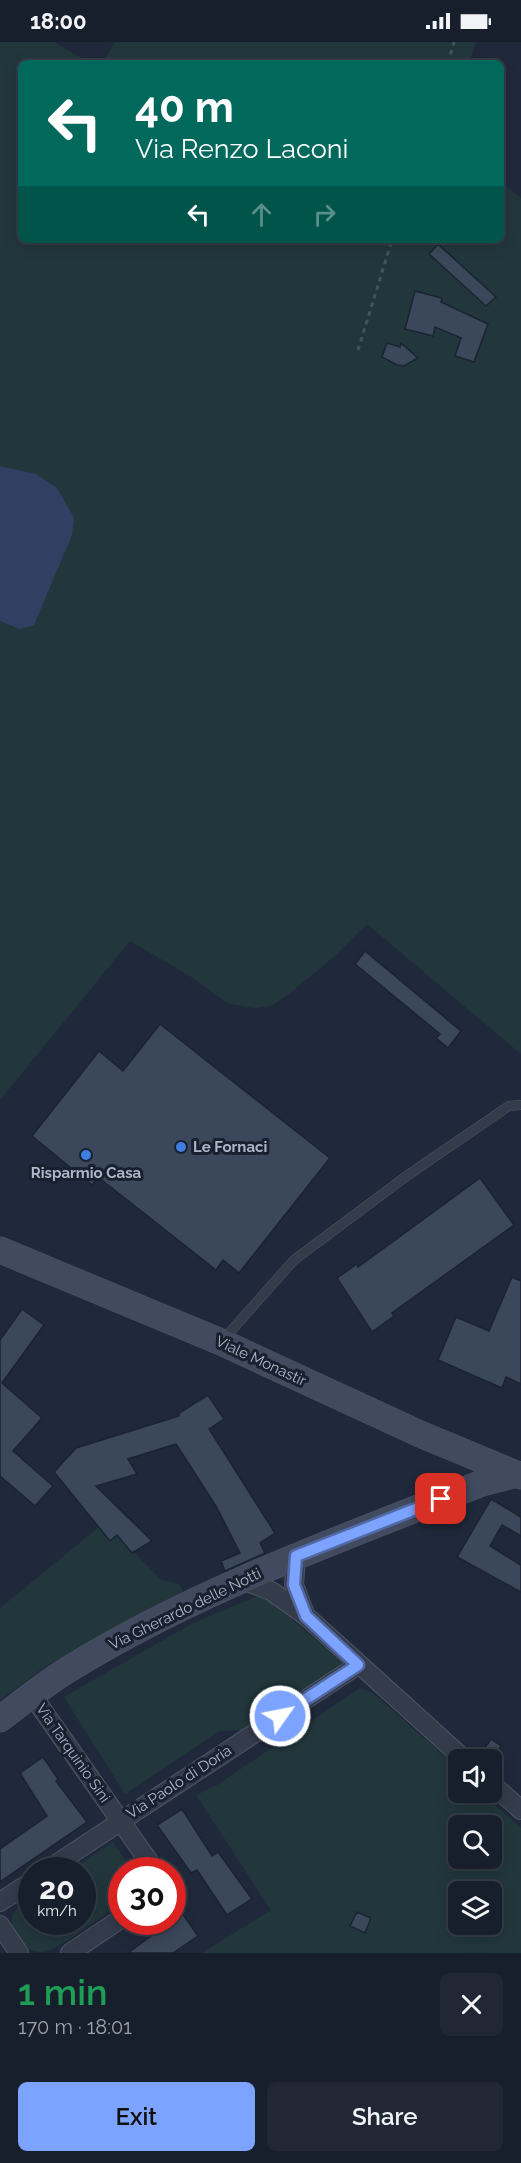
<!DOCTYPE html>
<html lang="en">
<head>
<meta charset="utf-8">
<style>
	body { margin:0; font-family:Raleway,sans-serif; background:#212734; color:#f1f3f6; height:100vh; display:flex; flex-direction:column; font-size:22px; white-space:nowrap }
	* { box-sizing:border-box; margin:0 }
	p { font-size:20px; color:#9fa2a9 }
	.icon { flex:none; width:33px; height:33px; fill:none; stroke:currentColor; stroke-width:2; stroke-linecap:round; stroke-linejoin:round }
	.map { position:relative; height:1911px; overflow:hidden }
	.side { display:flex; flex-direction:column; background:#181f2c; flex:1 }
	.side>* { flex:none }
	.banner { position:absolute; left:18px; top:18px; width:486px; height:183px; border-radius:9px; box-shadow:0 3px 15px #0003,0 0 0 2px #363d48; background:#00695c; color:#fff; overflow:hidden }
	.controls { position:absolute; left:448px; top:1707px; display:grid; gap:12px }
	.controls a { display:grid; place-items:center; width:54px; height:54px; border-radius:9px; background:#181f2c; box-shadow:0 3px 15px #0003,0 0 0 2px #363d48; font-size:30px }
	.speed { position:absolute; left:18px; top:1815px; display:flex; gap:12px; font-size:30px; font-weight:700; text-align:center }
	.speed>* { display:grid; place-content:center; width:78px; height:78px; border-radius:50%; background:#181f2c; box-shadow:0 3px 15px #0003,0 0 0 2px #363d48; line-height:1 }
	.speed small { font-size:15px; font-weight:400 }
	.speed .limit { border:9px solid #d22; background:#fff; color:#111 }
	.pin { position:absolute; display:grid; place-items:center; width:51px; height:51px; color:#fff; margin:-26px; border-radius:12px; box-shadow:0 3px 9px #0006 }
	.me { position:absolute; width:66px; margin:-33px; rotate:57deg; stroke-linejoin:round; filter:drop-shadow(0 0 4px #0008) }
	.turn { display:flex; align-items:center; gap:21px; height:126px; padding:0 18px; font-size:27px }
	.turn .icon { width:78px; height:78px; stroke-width:2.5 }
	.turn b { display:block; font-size:42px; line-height:51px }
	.lanes { display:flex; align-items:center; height:57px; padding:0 18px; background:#0003; justify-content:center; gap:30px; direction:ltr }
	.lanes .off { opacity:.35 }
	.round { display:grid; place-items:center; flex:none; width:63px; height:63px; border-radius:9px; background:#212734 }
	.head { display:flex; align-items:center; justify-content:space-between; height:102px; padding:0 18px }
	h1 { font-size:36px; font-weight:600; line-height:45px; color:#1e9e55 }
	.action { display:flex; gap:12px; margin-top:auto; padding:12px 18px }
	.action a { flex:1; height:69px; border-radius:9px; background:#7ca3ff; color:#111; font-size:24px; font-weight:600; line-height:69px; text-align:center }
	.action a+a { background:#212734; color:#f1f3f6 }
	.status { display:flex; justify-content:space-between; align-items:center; height:42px; padding:0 30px; background:#181f2c; direction:ltr }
	.status svg { height:16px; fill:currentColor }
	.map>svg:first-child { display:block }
</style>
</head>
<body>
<div class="status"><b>18:00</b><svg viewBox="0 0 49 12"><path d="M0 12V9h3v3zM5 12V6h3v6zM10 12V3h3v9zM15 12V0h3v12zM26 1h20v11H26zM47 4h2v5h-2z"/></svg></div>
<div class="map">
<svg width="521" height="1911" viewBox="0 0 521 1911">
	<rect width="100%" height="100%" fill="#20293b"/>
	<path fill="#22373c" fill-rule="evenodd" d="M0,0H54L90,21H21V198H501V140L521,156V1012L367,882L336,913L289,952L271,964L253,966L227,961L193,936L130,899L0,1058Z
		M115,0H476L469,21H102Z
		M99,1485L117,1493L161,1538L179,1542L185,1552L49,1622L0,1658V1566Z
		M258,1554L265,1555L344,1621L243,1688L220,1689L125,1752L64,1655L195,1580Z
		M360,1646L373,1651L459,1727V1750L482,1751L521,1786V1911H202L271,1868L196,1753L217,1743ZM459,1784H492V1816H459ZM459,1850H492V1882H459Z
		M113,1800L132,1828H122L121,1860C104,1872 63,1906 43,1910C23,1911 5,1889 14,1871C18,1863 25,1860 31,1855L32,1880H82V1828H71Z"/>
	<path fill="#314062" d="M0,424L36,432L57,446L74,476L72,493L34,583L20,587L0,579Z"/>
	<path fill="#3b475b" stroke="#1b2332" stroke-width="1.5" d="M438,202L496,255L486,264L429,212Z
		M415,249L442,256L441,260L488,282L474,320L455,314L461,296L435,285L433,294L405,287Z
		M387,301L400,305L401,301L418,316L404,324L397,323L382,315Z
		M365,909L461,989L448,1006L436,996L440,992L355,922Z
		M160,982L330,1116L239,1231L223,1218L216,1228L98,1135L92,1143L32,1094L99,1009L123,1029Z
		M480,1136L514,1183L392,1271L394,1274L372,1290L337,1236L357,1222L358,1225Z
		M512,1235L521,1239V1342L506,1335L502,1346L438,1318L456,1275L489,1289Z
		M22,1267L44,1283L2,1341L42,1376L13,1409L53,1444L35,1464L0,1434V1298Z
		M208,1353L224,1377L209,1387L275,1491L260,1501L265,1511L225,1529L221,1519L240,1511L216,1464L176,1402L128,1417L137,1432L96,1444L152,1499L132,1511L117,1493L110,1499L54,1430L76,1406L179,1374V1371Z
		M491,1457L521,1475V1494L502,1483L490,1504L521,1523V1550L457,1515Z
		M491,1697L501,1704L492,1718L482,1710Z
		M43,1715L58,1737L56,1739L87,1780L0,1840V1807L47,1774L20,1731Z
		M182,1767L212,1814L218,1810L252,1857L227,1873L197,1828L191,1831L157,1783Z
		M357,1870L371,1876L365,1891L350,1884Z
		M182,1871L198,1894L173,1911H128Z"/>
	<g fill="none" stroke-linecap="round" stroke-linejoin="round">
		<g stroke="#4f5666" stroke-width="10">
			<path id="lane" d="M223,1298L294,1218L408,1133L509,1064L521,1063"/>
		</g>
		<g stroke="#4f5666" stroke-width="20">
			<path id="street" d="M296,1514L294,1543L305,1572
				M242,1538L271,1549L306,1574L465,1718
				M32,1653L155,1828
				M492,1742L521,1768
				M47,1828L358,1623
				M0,1860L32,1839
				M0,1883L19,1911
				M70,1911L122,1876"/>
		</g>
		<g stroke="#4f5666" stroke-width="27">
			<path id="secondary" d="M0,1208L221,1300L420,1392L521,1434
				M0,1677C24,1659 48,1639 74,1624C202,1546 343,1496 482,1441L517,1432"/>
		</g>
		<path stroke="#40545a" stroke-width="3" stroke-dasharray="4.5 4.5" stroke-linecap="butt" d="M448,21L454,0
			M358,308L392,198"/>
		<use href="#lane" stroke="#343b4b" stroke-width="9"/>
		<use href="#street" stroke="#343b4b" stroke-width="18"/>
		<use href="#secondary" stroke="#414a5f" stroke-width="26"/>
	</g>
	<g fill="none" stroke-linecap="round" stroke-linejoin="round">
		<g stroke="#516aa6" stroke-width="15">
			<path id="route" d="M280,1674L358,1623L306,1574L294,1543L296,1514L441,1457"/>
		</g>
		<use href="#route" stroke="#7ca3ff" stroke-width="10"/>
	</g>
	<g fill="#3f7fe0" stroke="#192130" stroke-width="2">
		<circle cx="181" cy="1105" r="6"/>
		<circle cx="86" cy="1113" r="6"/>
	</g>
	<g text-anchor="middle" stroke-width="6" stroke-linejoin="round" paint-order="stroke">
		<g font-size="15" font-weight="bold" fill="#afb6c8" stroke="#192130" text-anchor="start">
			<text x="193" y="1110">Le Fornaci</text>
			<text x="86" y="1136" text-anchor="middle">Risparmio Casa</text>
		</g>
		<g font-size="15" fill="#afb6c8" stroke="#192130">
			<text transform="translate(261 1319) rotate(25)" y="5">Viale Monastir</text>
			<text transform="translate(185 1567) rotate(-26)" y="5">Via Gherardo delle Notti</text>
			<text transform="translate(73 1711) rotate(55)" y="5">Via Tarquinio Sini</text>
			<text transform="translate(179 1740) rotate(-33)" y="5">Via Paolo di Doria</text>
		</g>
	</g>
</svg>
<div class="controls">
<a><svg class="icon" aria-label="sound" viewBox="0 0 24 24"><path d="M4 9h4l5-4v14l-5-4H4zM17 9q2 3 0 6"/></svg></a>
<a><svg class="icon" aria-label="search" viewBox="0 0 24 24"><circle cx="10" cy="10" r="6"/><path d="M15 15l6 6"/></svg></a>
<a><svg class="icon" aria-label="layers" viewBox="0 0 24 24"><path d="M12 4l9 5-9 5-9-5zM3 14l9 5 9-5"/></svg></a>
</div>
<div class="speed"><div>20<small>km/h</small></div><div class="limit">30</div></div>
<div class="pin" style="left:441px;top:1457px;background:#d93025"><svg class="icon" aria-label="arrive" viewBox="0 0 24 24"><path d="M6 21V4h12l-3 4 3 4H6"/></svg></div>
<svg class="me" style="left:280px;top:1674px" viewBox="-20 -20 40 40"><circle r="17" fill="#7ca3ff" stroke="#fff" stroke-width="3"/><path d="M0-11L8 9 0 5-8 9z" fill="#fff"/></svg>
<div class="banner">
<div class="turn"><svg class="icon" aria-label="left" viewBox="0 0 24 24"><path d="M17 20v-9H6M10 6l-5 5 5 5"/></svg><div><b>40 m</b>Via Renzo Laconi</div></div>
<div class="lanes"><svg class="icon" aria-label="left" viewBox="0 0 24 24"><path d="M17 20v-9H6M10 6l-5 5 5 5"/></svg><svg class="icon off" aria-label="ahead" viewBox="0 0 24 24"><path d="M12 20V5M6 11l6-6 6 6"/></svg><svg class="icon off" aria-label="right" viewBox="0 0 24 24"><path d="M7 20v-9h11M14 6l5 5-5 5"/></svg></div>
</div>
</div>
<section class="side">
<div class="head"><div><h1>1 min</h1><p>170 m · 18:01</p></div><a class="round"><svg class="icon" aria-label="close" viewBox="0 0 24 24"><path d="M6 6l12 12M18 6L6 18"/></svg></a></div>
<div class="action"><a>Exit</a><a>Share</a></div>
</section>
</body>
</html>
